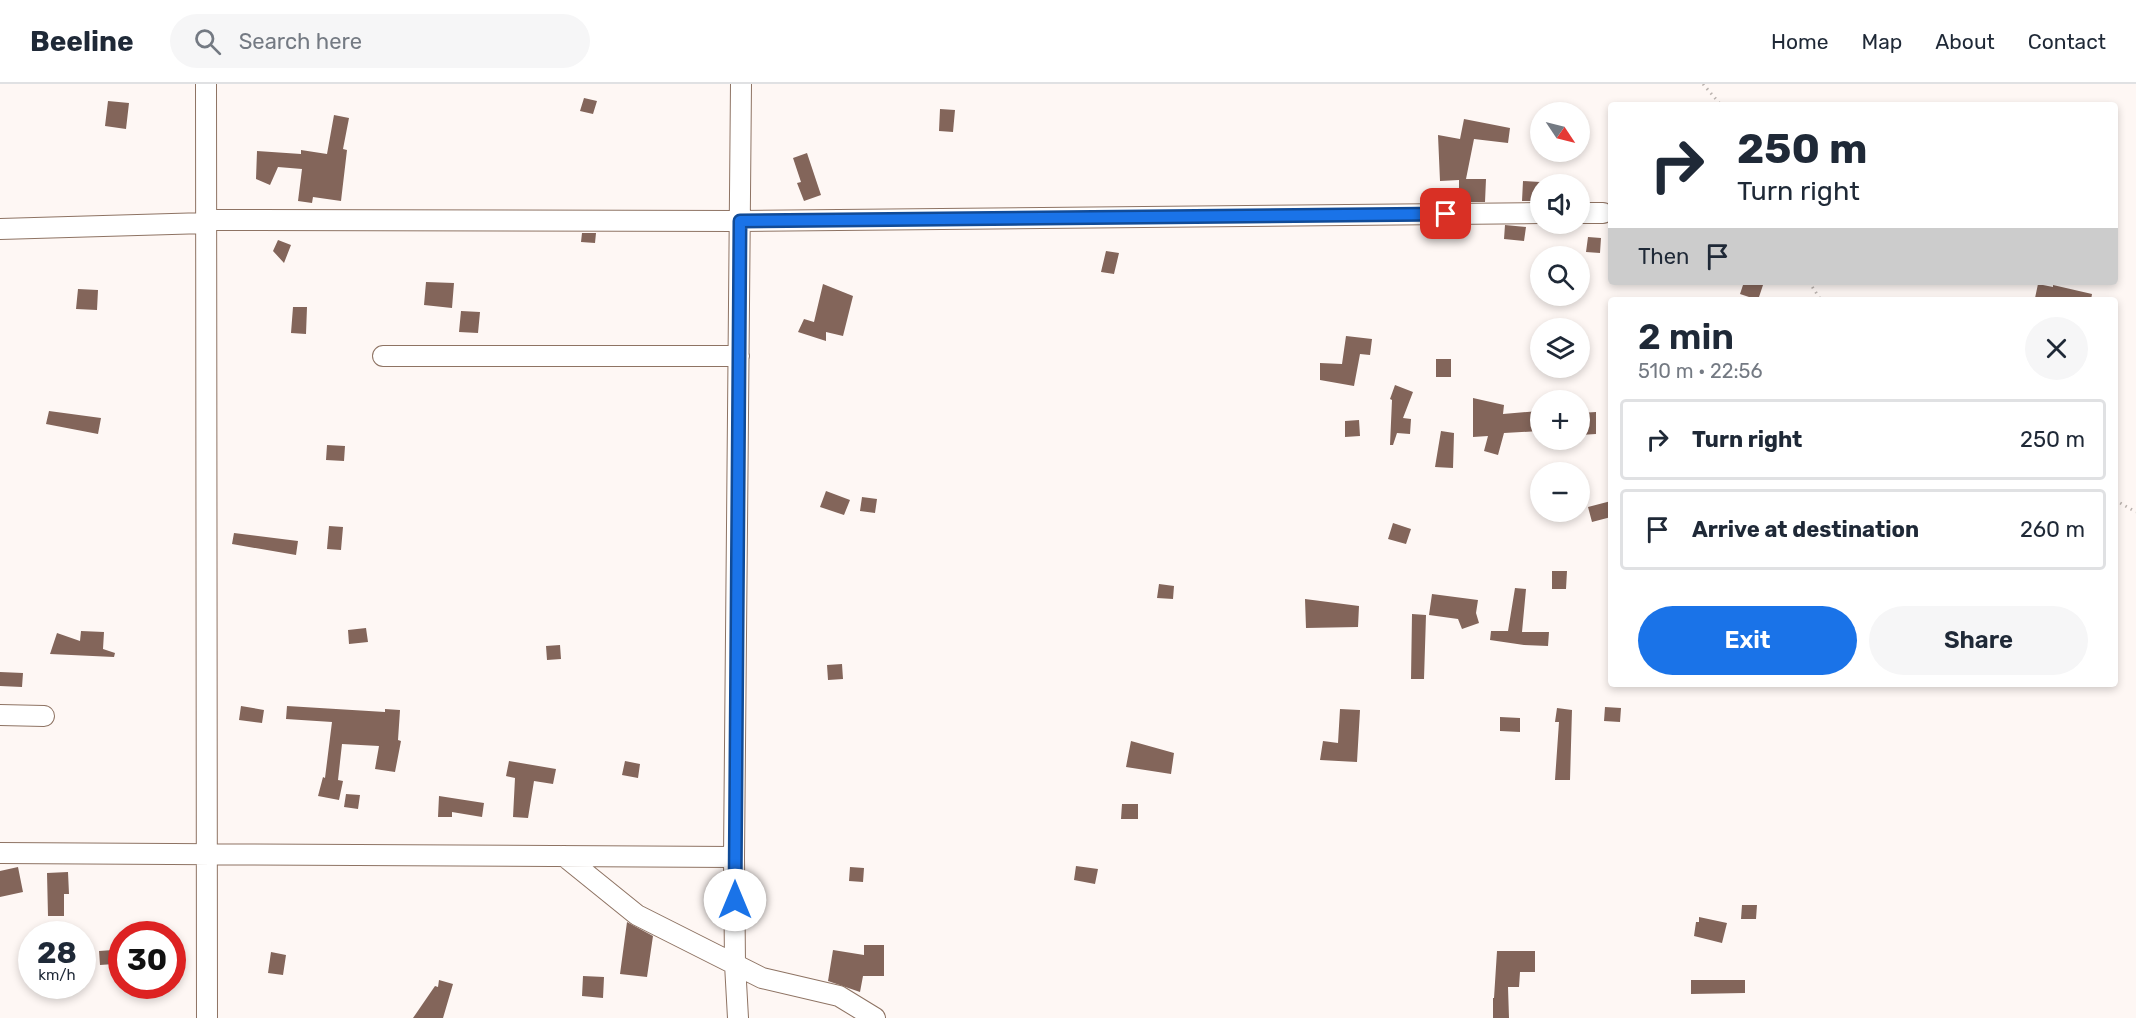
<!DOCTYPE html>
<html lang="en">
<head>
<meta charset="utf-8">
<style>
	body { margin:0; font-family:Rubik,sans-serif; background:#f6f6f7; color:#1f2937; height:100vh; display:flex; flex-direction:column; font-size:22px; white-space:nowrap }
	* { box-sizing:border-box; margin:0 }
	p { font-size:20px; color:#747a83 }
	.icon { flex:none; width:33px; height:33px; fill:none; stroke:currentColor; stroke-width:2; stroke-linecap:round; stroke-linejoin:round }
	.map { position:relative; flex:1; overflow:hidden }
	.panel { position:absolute; left:1608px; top:213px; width:510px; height:390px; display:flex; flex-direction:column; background:#fff; border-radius:6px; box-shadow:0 3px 9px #0003 }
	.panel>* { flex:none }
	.banner { position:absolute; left:1608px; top:18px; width:510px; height:183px; border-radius:6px; box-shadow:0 3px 9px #0003; background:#fff; color:#1f2937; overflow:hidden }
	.needle { width:39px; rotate:125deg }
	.controls { position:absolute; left:1530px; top:18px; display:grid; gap:12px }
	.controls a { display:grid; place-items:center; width:60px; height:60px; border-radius:50%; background:#fff; box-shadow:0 3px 9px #0003; font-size:30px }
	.speed { position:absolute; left:18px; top:837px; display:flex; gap:12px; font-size:30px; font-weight:700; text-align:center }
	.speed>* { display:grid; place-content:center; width:78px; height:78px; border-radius:50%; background:#fff; box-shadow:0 3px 9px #0003; line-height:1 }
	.speed small { font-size:15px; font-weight:400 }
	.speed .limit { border:9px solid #d22; background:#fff; color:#111 }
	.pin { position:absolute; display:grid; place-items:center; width:51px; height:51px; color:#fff; margin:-26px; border-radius:12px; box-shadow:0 3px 9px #0006 }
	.me { position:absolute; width:66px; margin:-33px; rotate:0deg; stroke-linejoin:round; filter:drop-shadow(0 0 4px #0008) }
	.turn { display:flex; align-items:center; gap:21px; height:126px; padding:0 30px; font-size:27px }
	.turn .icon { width:78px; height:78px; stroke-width:2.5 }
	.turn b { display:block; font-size:42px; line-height:51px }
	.then { display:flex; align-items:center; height:57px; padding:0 30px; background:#0003; gap:12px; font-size:22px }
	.round { display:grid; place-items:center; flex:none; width:63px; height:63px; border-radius:32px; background:#f6f6f7 }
	.head { display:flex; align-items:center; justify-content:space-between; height:102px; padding:0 30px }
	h1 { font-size:36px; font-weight:600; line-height:45px }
	.button { display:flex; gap:12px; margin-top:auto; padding:12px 30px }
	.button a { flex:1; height:69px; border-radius:36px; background:#1a73e8; color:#fff; font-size:24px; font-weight:600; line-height:69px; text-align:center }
	.button a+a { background:#f6f6f7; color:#1f2937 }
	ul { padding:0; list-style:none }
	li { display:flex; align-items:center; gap:18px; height:81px; margin:0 12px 9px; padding:0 18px; border:3px solid #e0e1e3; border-radius:6px }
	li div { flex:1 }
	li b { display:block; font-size:22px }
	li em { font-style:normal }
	header { display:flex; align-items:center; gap:36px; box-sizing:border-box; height:84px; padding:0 30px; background:#fff; border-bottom:2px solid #e0e1e3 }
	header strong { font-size:28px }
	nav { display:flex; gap:33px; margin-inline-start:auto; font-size:21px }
	.search { width:420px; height:54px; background:#f6f6f7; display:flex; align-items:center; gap:15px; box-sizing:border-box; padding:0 21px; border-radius:33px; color:#747a83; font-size:22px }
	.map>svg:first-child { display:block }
</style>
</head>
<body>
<header>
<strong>Beeline</strong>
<div class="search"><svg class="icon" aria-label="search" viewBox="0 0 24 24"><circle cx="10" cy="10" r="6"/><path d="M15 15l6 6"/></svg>Search here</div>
<nav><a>Home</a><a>Map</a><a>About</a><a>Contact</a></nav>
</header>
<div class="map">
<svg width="2136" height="934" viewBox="0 0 2136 934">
	<rect width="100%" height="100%" fill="#fef7f4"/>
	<path fill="#83655a" d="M584,14L597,17L593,30L580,27Z
		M108,17L129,19L126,45L105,42Z
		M940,25L955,26L953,48L939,47Z
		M334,31L349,34L343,65L347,66L341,117L313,113L312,119L298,117L302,85L278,83L270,101L256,95L257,67L301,70V66L327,70Z
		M1464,35L1510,44L1508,59L1474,55L1466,95H1486L1485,118H1459V96L1440,97L1438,51L1460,55Z
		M807,69L821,111L804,117L797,99L801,98L793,74Z
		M1523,97L1540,98V117H1522Z
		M1505,141L1526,143L1524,157L1504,155Z
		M582,149H596L595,159L581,158Z
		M1588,153L1601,154L1600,169L1586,168Z
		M278,156L291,161L284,179L273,167Z
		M1106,167L1119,169L1114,190L1101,188Z
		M426,198L454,199L452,224L424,221Z
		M1744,198H1764L1758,216L1740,210Z
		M823,200L853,212L843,252L826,248V257L798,248L804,235L814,238Z
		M2038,200L2053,203V201L2092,210L2091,216H2044L2035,214Z
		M78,205L98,206L97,226L76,225Z
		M293,223H307L306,250L291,249Z
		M461,227L480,228L478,249L459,248Z
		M1346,252L1372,255L1370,271L1360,270L1354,302L1320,296V279L1342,280Z
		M1436,275H1451V293H1436Z
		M1395,301L1413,308L1403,334L1411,335L1410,350L1397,349L1393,361H1390L1392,316L1390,315Z
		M1473,314L1504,321L1503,330L1539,327L1540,347L1504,349L1498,371L1484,367L1488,352L1473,353Z
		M49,327L101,334L98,350L46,340Z
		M1596,328V350L1580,351V329Z
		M1359,336L1360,352L1345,353V337Z
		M1441,347L1454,349L1453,384L1435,383Z
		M327,361L345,362L344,377L326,376Z
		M826,407L850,416L844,431L820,423Z
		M862,413L877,415L875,429L860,427Z
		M1611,417V433L1592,438L1588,423Z
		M1393,439L1411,445L1406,460L1388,455Z
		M329,442L343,443L341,466L327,465Z
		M234,449L298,457L296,471L232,460Z
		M1552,487H1567L1566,505H1552Z
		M1159,500L1174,502L1173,515L1157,514Z
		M1515,504L1526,505L1522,548H1549L1548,562L1524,561L1490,556L1491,547H1508Z
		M1432,510L1478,516L1476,529L1479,539L1462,545L1458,535L1429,531Z
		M1305,515L1359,522L1358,543L1306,544Z
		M1412,530L1426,531L1424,595H1411Z
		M366,544L368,558L349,560L348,546Z
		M81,547L104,548L103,565L115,569L114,573L50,570L57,549L80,557Z
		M560,561L561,575L547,576L546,562Z
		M842,580L843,595L828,596L827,581Z
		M0,588L23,589L22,603L0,602Z
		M241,622L264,626L262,639L239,636Z
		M287,622L385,628V625L400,626L398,656L401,657L395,688L375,685L379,662L342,660L338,696L343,697L339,716L318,712L323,693L325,694L332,638L286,635Z
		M1605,623L1621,624L1620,638L1604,637Z
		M1557,624L1572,626L1570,696H1555L1559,638H1555Z
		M1340,625L1360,626L1357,678L1320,676L1323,657L1338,659Z
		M1500,633L1520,634V648L1500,647Z
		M1131,657L1174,669L1171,690L1126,683Z
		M509,677L556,685L553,700L534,697L528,734L513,733L515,694L506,692Z
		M625,677L640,680L638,694L622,691Z
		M346,710L360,711L358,725L344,723Z
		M439,712L484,719L482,733L452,728V733H438Z
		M1122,720H1138V735H1121Z
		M1076,782L1098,785L1095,800L1074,796Z
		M18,783L23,808L0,813V787Z
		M850,783L864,784L863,798L849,797Z
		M68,788L69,810H64V832H48L47,789Z
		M1742,821H1757L1756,835H1741Z
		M1699,833L1727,839L1722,859L1694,852L1696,838H1699Z
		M627,838L653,852L647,893L620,890Z
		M864,861H884V892H863L860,908L828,897L833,866L864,871Z
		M113,866L114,880L100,881L99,867Z
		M1497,867H1535V888H1520L1519,903H1508L1509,934H1493V914H1494Z
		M271,868L286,871L283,891L268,889Z
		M583,892L604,893L603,914L582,912Z
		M439,896L453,900L443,934H413L435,902L438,903Z
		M1691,896H1745V909L1691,910Z"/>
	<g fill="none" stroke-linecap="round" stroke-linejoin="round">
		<g stroke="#8e7363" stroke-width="22">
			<path id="street" d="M206,0L207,934
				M1580,129H1603
				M206,136L740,137L1540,129
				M0,145L206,139
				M383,272H739
				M0,631L44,632
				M0,769L734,773
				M564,772L637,831L762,894L839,912L875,934
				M738,934L735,880L734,773L741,0"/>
		</g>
		<path stroke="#bab2ae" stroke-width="3" stroke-dasharray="1.5 4.5" stroke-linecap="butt" d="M1703,0L1721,21
			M1809,198L1821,216
			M2115,416L2136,428"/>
		<use href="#street" stroke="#fff" stroke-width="20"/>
	</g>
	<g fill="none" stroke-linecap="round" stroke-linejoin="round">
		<g stroke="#114b97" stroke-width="15">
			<path id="route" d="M735,816L740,137L1446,130"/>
		</g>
		<use href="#route" stroke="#1a73e8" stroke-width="10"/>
	</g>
</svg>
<div class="controls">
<a><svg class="needle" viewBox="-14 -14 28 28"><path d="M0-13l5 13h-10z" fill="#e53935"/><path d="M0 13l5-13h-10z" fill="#747a83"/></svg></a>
<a><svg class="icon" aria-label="sound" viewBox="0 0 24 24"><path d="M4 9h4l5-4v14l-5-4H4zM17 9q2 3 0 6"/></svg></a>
<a><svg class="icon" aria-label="search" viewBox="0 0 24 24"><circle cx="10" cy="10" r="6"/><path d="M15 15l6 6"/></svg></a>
<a><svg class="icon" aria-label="layers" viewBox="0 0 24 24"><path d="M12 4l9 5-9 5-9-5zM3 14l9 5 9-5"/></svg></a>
<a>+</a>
<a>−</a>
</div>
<div class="speed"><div>28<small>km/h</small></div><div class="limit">30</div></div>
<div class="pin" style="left:1446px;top:130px;background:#d93025"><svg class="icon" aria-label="arrive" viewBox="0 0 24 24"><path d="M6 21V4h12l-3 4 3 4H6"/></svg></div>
<svg class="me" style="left:735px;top:816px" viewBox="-20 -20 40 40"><circle r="19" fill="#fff"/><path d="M0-13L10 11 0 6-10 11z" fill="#1a73e8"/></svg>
<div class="banner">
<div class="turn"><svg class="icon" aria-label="right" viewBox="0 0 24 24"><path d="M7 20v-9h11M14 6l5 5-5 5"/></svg><div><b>250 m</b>Turn right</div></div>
<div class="then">Then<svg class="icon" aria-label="arrive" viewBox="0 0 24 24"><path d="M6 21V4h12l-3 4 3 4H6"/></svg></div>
</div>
<section class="panel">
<div class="head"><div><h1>2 min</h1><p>510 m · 22:56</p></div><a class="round"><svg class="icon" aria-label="close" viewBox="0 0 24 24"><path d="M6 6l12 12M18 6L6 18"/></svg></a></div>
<ul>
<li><svg class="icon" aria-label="right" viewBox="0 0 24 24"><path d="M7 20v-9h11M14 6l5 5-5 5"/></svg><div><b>Turn right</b></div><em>250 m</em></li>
<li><svg class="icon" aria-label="arrive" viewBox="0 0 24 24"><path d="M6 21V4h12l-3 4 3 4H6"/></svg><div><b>Arrive at destination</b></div><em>260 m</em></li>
</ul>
<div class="button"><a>Exit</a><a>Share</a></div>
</section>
</div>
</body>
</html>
